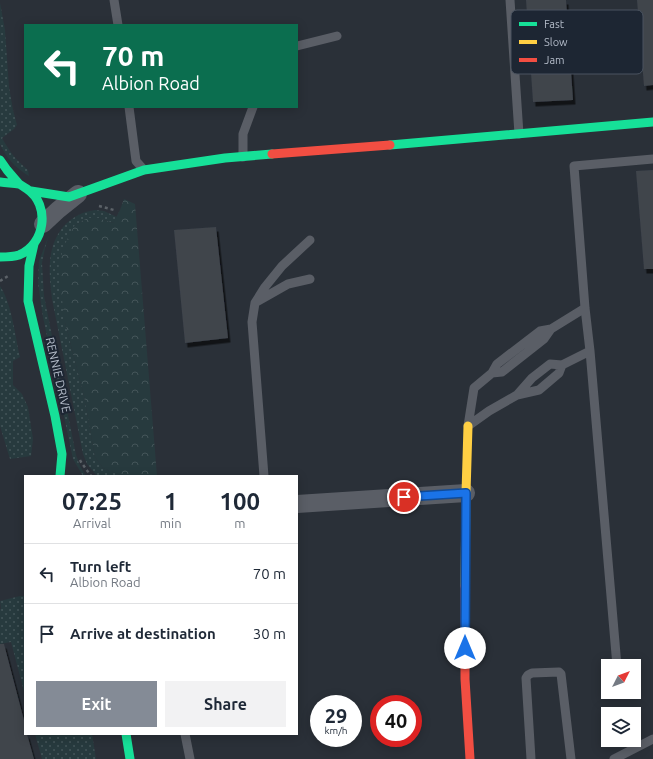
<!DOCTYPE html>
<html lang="en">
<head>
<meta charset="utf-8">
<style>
	body { margin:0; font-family:Ubuntu,sans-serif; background:#f2f2f3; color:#1f2937; height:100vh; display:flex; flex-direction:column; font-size:15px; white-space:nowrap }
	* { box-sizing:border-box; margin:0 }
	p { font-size:13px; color:#747a83 }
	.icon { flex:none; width:22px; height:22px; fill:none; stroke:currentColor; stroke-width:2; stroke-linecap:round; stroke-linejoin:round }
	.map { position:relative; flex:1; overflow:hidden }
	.drawer { position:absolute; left:24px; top:475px; width:274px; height:260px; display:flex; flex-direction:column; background:#fff; border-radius:0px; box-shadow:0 2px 10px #0003 }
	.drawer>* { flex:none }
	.banner { position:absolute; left:24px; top:24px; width:274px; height:84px; border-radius:0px; box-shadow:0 2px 10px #0003; background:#0b6e4f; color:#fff; overflow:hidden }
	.needle { width:26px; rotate:48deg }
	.controls { position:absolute; left:601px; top:659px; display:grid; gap:8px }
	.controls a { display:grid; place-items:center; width:40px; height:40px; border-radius:0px; background:#fff; box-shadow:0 2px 10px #0003; font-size:20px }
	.speed { position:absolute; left:310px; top:695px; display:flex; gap:8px; font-size:20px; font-weight:700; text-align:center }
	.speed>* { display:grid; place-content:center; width:52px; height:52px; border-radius:50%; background:#fff; box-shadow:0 2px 10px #0003; line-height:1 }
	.speed small { font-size:10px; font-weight:400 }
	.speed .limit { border:6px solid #d22; background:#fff; color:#111 }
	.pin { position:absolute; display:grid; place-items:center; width:34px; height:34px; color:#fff; margin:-17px; border:2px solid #fff; border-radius:50%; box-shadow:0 1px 4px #0007 }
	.me { position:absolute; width:44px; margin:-22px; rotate:0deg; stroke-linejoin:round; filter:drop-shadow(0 0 3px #0008) }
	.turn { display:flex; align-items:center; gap:14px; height:84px; padding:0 12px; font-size:18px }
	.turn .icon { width:52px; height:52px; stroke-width:2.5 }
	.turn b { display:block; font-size:28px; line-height:34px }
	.eta { display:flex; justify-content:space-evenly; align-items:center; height:68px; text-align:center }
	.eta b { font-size:24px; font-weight:700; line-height:28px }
	.cta { display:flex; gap:8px; margin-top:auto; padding:8px 12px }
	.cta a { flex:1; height:46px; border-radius:0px; background:#848b96; color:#fff; font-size:16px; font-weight:700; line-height:46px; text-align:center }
	.cta a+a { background:#f2f2f3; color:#1f2937 }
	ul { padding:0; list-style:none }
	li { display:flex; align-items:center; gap:12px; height:60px; padding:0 12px; border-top:1px solid #e0e1e3 }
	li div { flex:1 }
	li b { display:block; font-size:15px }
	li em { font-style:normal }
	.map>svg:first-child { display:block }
</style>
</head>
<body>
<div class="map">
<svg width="653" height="759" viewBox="0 0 653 759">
	<defs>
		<pattern id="grass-dots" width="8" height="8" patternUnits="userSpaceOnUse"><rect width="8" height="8" fill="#273a3e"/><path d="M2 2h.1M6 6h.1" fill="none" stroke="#445559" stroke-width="1.8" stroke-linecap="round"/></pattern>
		<pattern id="forest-crowns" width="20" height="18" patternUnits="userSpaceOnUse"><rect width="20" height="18" fill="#273a3e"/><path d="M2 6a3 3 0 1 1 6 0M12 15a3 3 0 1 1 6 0" fill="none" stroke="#445559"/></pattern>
		<filter id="shadow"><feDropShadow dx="2.5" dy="4.5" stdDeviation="0" flood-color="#0009"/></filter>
	</defs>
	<rect width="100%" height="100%" fill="#2a3038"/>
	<path fill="url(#grass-dots)" d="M0,3L5,30L9,87L13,110L17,125L14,129L2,138C10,152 15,159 28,170L29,176C17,169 6,158 0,144Z
		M95,210L104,211L117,217L113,223L98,218H87L74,226L65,322L84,396L95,457L103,468L123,476H97L87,464L83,454L52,299C49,274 46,248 63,227C72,217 82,212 95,210Z
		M49,235L45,248L42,263L44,296L76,455L80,466L86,476H83L73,459L43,317L38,283L39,261Z
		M0,286C12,304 15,336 20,357L13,361V385L22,394L28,407L33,439L31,456L10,459L0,426Z
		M20,596H25V695L11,642L0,644V609H1L0,601Z
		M35,734H92L96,759H42Z"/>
	<path fill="url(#forest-crowns)" d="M124,199L135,204L157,476H123L103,468L95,457L84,396L65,322L58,268L64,246L74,226L87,218H98L113,223L120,210Z"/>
	<path fill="#3f444c" filter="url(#shadow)" d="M526,0H566L573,100L533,102Z
		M637,0H653V85L644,86Z
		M653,170V269H644L636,171Z
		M216,227L228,338L185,343L174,230Z
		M0,644H4L25,724V734H27L34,759H0Z"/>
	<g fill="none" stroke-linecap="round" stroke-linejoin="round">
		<path stroke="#5c6268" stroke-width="2.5" stroke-dasharray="3 3" stroke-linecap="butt" d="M99,206L114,210
			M0,281L8,276
			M80,460L81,462L91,476"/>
		<path stroke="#5a5e66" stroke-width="9" d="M114,0L118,25
			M510,0L519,134
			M297,46L337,36
			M129,107L136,161L144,170
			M243,157V134L253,107
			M258,301L288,284L310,279
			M492,373L502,372L544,339L551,329
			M517,395L532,378L550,364L562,365L590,351
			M468,426L474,388L492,373L497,364L540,331L551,329L585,308
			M468,426L489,411L517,395L539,390L559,373L562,365
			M264,476L252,322L255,303L265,287L282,266L310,240
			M617,666L590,351L585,308L574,166L653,159
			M185,734L190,759
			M531,759L526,678L528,675L532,673L559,672L561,674L571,759
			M614,759L653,739"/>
		<path stroke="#5a5e66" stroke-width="18" d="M43,224L58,210L78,194
			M297,504L466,493"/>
		<path stroke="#16e098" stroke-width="9" d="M390,145L653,122
			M0,160L7,170L19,184
			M0,182C6,183 13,183 19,184C21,185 24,187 27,189C51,205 45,245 19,255C13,257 6,257 0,257
			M31,191L69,197L144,170L225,158L272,154
			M34,244L29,266L28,301L55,416L62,454L60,476
			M126,734L130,759"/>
		<path stroke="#ffcf43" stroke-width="9" d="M465,586L466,493L468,426"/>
		<path stroke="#f24e42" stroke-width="9" d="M272,154L390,145
			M465,586V679L470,759"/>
	</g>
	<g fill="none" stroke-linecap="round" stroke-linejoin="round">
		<g stroke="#114b97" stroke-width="10">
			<path id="route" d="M404,497L466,493L465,648"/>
		</g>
		<use href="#route" stroke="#1a73e8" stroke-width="7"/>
	</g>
	<g text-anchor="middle" stroke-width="4" stroke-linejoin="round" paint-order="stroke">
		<g font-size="12" fill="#b4bcc9" stroke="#1d2633">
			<text transform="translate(58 375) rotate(77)" y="4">RENNIE DRIVE</text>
		</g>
	</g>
	<rect x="511" y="10" width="132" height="64" rx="6" fill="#1d2633" stroke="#4a5360" stroke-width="1"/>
	<rect x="519" y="22" width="18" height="4" fill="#16e098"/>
	<rect x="519" y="40" width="18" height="4" fill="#ffcf43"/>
	<rect x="519" y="58" width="18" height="4" fill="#f24e42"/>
	<g font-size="11" fill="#b4bcc9">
		<text x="544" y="28">Fast</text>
		<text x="544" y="46">Slow</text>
		<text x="544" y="64">Jam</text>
	</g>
</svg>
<div class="controls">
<a><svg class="needle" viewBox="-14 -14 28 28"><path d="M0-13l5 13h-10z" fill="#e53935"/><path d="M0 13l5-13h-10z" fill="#747a83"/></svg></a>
<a><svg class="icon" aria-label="layers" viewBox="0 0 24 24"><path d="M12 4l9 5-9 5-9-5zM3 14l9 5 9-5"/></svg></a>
</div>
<div class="speed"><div>29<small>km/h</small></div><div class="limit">40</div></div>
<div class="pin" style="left:404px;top:497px;background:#d93025"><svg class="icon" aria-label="arrive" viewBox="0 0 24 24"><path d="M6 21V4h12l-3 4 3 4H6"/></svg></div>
<svg class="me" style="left:465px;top:648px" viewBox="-20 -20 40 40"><circle r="19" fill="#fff"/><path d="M0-13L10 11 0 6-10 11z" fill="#1a73e8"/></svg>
<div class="banner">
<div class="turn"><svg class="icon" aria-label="left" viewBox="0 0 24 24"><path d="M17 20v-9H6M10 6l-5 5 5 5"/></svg><div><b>70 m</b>Albion Road</div></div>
</div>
<section class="drawer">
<div class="eta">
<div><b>07:25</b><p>Arrival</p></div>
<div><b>1</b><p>min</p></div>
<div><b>100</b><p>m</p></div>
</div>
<ul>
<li><svg class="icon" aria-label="left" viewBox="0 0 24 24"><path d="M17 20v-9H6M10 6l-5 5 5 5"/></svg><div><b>Turn left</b><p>Albion Road</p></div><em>70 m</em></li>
<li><svg class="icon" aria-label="arrive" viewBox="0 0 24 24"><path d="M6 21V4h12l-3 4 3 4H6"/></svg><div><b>Arrive at destination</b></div><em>30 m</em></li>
</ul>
<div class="cta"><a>Exit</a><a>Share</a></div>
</section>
</div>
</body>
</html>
